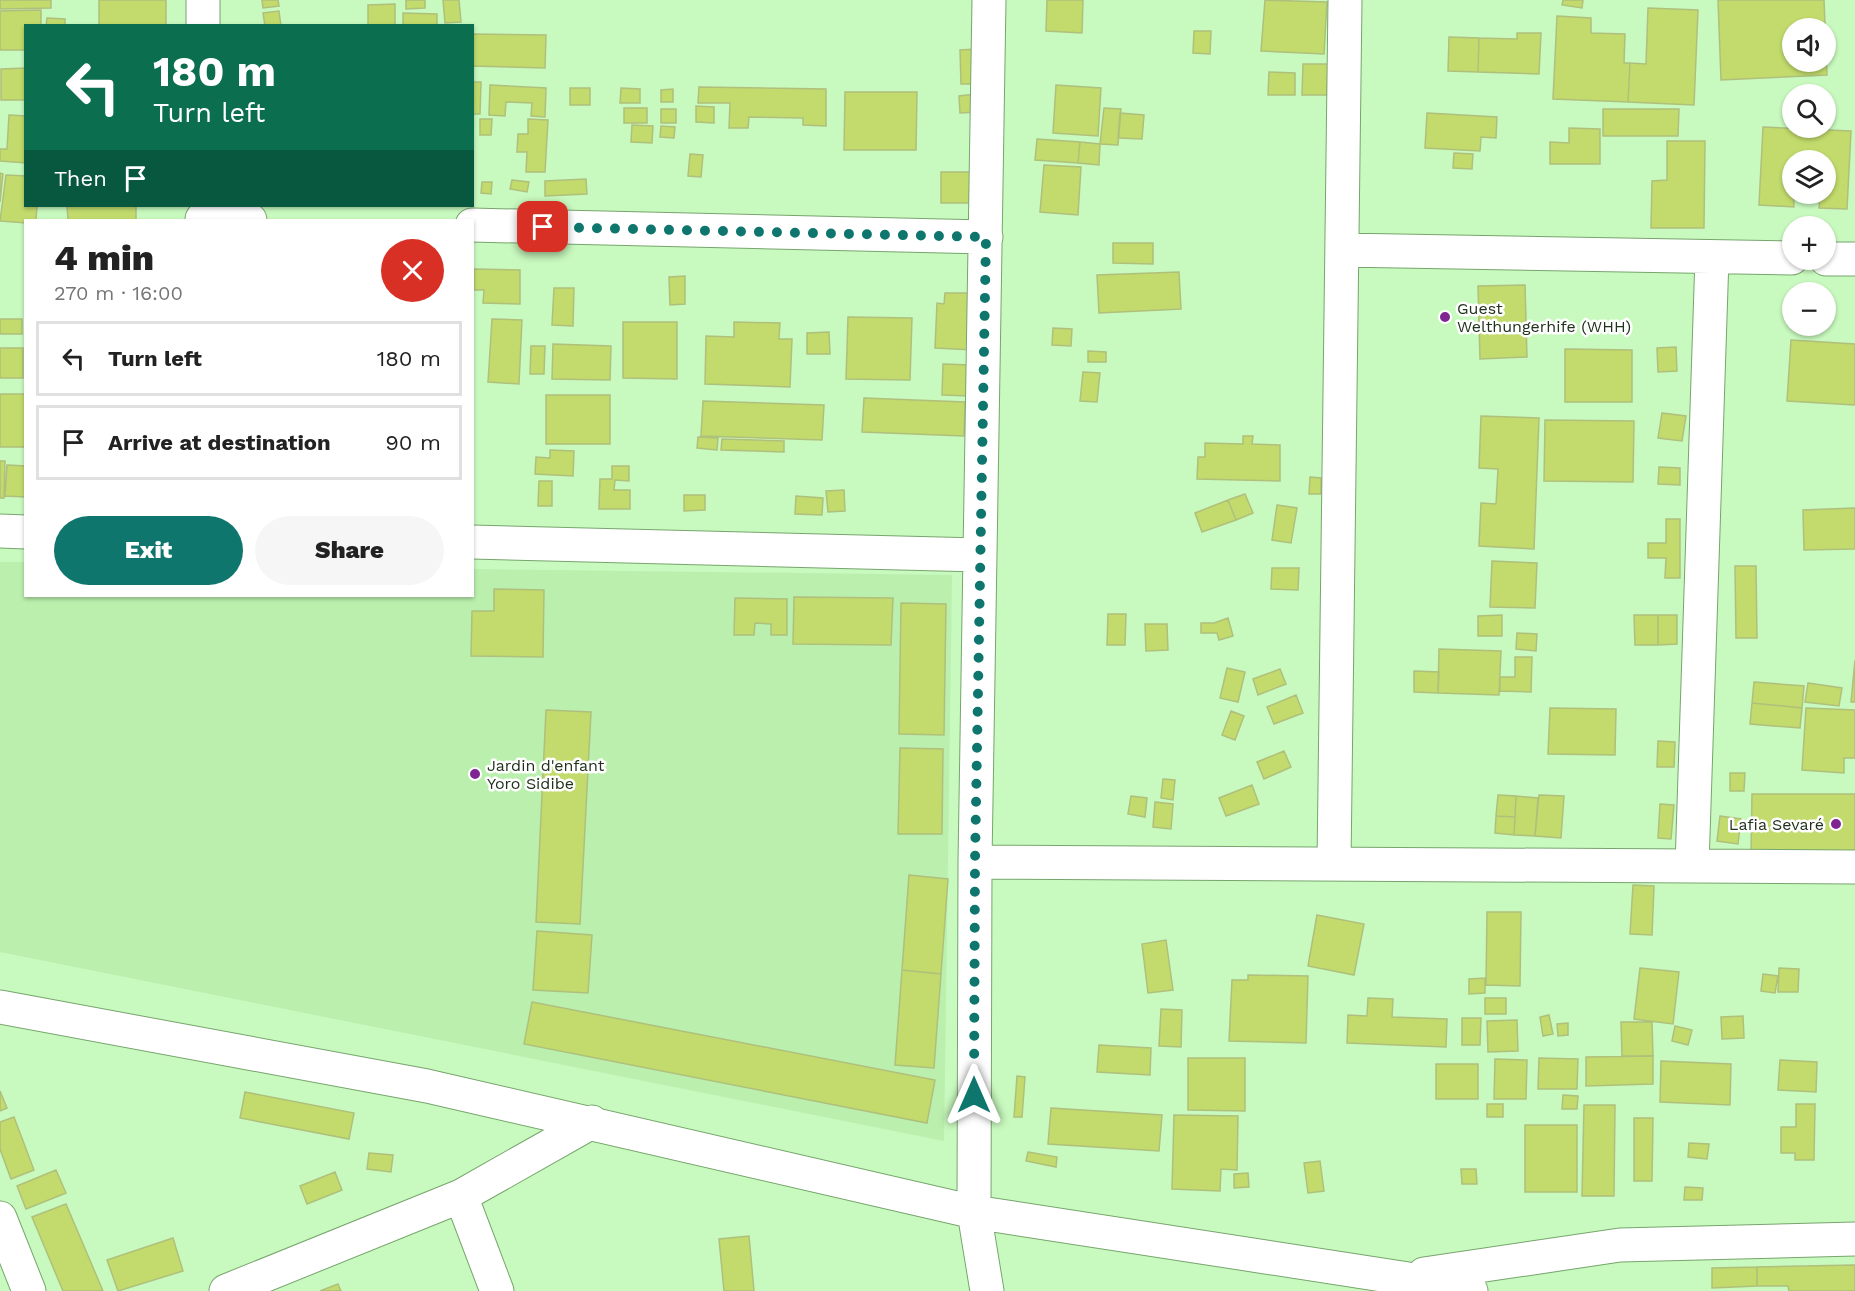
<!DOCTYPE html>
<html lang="en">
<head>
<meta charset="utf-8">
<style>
	body { margin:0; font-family:"Work Sans",sans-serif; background:#f6f6f6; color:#222; height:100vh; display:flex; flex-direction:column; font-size:22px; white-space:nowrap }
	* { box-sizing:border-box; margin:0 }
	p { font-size:20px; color:#767676 }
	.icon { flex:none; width:33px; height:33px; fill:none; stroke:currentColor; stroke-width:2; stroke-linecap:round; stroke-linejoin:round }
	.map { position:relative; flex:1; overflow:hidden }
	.side { position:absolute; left:24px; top:219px; width:450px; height:378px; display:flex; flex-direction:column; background:#fff; border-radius:0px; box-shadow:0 2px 4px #0004 }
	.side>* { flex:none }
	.banner { position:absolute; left:24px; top:24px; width:450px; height:183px; border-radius:0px; box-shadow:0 2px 4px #0004; background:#0b6e4f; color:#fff; overflow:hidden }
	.controls { position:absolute; left:1782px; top:18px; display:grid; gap:12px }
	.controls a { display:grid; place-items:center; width:54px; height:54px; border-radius:50%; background:#fff; box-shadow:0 2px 4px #0004; font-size:30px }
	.pin { position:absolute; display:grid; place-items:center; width:51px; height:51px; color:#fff; margin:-26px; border-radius:12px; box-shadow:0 3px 9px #0006 }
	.me { position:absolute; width:66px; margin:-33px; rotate:0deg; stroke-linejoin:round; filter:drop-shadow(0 0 4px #0008) }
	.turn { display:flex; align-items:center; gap:21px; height:126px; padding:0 30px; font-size:27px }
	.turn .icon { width:78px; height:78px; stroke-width:2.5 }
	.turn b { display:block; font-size:42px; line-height:51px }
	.then { display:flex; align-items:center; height:57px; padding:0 30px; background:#0003; gap:12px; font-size:22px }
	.round { display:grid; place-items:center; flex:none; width:63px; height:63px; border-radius:32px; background:#f6f6f6 }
	.overview { display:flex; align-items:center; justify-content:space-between; height:102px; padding:0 30px }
	h1 { font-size:36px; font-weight:800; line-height:45px }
	.action { display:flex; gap:12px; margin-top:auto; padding:12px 30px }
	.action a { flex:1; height:69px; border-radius:36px; background:#0f766e; color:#fff; font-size:24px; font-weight:800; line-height:69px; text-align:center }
	.action a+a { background:#f6f6f6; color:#222 }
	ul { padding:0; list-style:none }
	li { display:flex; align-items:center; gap:18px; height:75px; margin:0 12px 9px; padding:0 18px; border:3px solid #e0e0e0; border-radius:0px }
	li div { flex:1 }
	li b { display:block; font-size:22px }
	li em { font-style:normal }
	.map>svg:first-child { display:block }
</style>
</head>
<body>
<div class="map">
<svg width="1855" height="1291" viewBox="0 0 1855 1291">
	<rect width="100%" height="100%" fill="#c8f9be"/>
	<path fill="#baefae" d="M0,562H25L26,596H472L473,569L952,575L944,1141L0,952Z"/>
	<path fill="#c2db6c" stroke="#afc07c" stroke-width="1.5" fill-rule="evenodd" d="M0,0H51V8L0,9Z
		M99,0H166V26H99Z
		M262,0H278L279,6L263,8Z
		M406,0H425V8L406,9Z
		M443,0H459L461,22L445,23Z
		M1047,0H1083L1082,33L1046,31Z
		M1265,0L1327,2L1324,54L1261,51Z
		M1563,0H1583L1582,8L1562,5Z
		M1718,0H1824L1827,75L1721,80ZM1792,28H1826V62H1792Z
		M395,4V26H368V5Z
		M1648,8L1698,10L1694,105L1628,102L1630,63L1646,64Z
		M41,10V26H26V50H0V11Z
		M279,11L281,26H265L263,13Z
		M403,13L437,14V26H403Z
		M1557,16L1591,18V33L1625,34L1624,63H1630L1628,102L1553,99Z
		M47,18L65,19V26H46Z
		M1194,31H1211L1210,54L1193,53Z
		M1517,33H1541L1539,74L1478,72L1479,38L1517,39Z
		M472,34L546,35L545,68L472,66Z
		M1449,37L1479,38L1478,72L1448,71Z
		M976,49L978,84H961L960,50Z
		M1303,64H1328L1327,95H1302Z
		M26,68V100H1V69Z
		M1269,72L1295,73V95H1268Z
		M472,82H481L480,114H472Z
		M490,85L546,88L545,117L531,116L532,103L506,102L505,116L489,115Z
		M1056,85L1101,88L1098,136L1053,133Z
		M699,87L826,89V126L803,125V118L749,117L748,128H729L730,103H698Z
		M570,88H590V105H570Z
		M621,88L640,89V103H620Z
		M673,89V102H661V90Z
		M845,92H917L916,150H844Z
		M976,94L977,112L960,113L959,96Z
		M696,106L714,107V123L696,122Z
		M624,108H647V123H624Z
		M1104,108L1121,109L1118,145L1100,144Z
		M661,109H676V123H661Z
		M1603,109H1679L1678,136H1603Z
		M1120,113L1144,115L1142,139L1118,138Z
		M1427,113L1497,117L1496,138L1481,137L1480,151L1425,148Z
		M9,115L26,116V163L0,161V149H7Z
		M480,119H492L491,135H480Z
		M528,119L548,120L545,172H526L527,152H517L518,134H528Z
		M632,125L653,126L652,143L631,142Z
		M661,126L675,127L674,138L660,137Z
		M1763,127L1851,131L1847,209L1819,208L1820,194H1826V160H1792L1794,207L1759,205Z
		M1569,128L1600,129V164H1550V142L1569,143Z
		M1037,139L1080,142L1078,163L1035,160Z
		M1667,141H1705L1704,228H1651L1652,181L1667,180Z
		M1080,142L1100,144L1099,165L1078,163Z
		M1454,153L1473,154L1472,169L1453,168Z
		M690,154L703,155L701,177L688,176Z
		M1044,165L1081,167L1078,215L1040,212Z
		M941,172H975L974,203H941Z
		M0,173L3,174L0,202Z
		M6,175L26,176V206H37L36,220H26V223L0,221Z
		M586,179L587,194L545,196V181Z
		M512,180L529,182L527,192L510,189Z
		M482,182H492L491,194L481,193Z
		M67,206H136V220H68Z
		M1113,243H1153V264L1113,263Z
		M474,269L520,270V304L483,303L484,290H474Z
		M1179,272L1181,309L1099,313L1097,275Z
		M685,276V304L670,305L669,277Z
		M1525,285L1527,357L1480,359L1478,286Z
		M554,288H574L573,326L552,325Z
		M945,293H976L974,350L935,348L937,303L944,304Z
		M848,317L912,318L910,380L846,379Z
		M0,319H22V334H0Z
		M492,319L522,320L519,384L488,382Z
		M623,322H677V379L623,378Z
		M734,322L780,323L779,339H792L790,387L705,384L706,336L734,337Z
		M1053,328L1072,329L1071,346L1052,345Z
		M829,332L830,354H807V333Z
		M1791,340L1855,344V405L1787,401Z
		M553,344L611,346L610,380L552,379Z
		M531,346H545L544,374H530Z
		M1676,347L1677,371L1658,372L1657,348Z
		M0,348H23V378H0Z
		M1565,349L1632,350V402H1565Z
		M1088,351L1106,352V362H1088Z
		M943,364L971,365L970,396L942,395Z
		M1083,372L1100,373L1097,402L1080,401Z
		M0,394H26V447H0Z
		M546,395H610V444H546Z
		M864,398L965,402L964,436L862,432Z
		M703,401L824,405L822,440L701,436Z
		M1662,413L1686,416L1682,441L1658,438Z
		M1481,416L1539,418L1534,549L1479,546L1481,503L1496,504L1498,469L1479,468Z
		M1545,420L1634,421L1633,482L1544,481Z
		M1243,436H1253L1252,444L1280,445V481L1197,479L1198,457H1205V443L1243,444Z
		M698,437L718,438L717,450L697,448Z
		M722,439L784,441V452L721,450Z
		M550,450L574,451L573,476L535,474L536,457L550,458Z
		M0,461H5L4,498H0Z
		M7,465L26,466V497L5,496Z
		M612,466H629V481L615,480L614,490H630V509H599L600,479H612Z
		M1659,467L1680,468V485L1658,484Z
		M1310,477L1321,478V494H1309Z
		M539,481H552V506H538Z
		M844,490L845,511L828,512L826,491Z
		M1245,494L1253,513L1236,520L1228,500Z
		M684,495H705V510L684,511Z
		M796,496L823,498L822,515L795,514Z
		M1228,500L1236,520L1202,532L1195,513Z
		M1277,505L1297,508L1291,543L1272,540Z
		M1855,508V549L1804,550L1803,510Z
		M1666,519H1680V578H1665L1666,558H1648V543H1666Z
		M1492,561L1537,563L1535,608L1490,607Z
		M1735,566H1756L1757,638H1736Z
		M1272,568H1299L1298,590L1271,589Z
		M494,589L544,590L543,657L471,656L472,611H494Z
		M794,597L893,598L891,645L793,644Z
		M735,598L787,599V635H771V624L755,623L754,635H734Z
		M901,603L946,604L944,735L899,734Z
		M1108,614H1126L1125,645H1107Z
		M1502,615V636H1478V616Z
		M1634,615H1658V645H1635Z
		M1658,615H1677V644L1658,645Z
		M1228,618L1233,636L1219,640L1217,633H1201V623H1214Z
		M1145,624H1167L1168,650L1146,651Z
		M1517,633L1537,634L1536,651L1516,649Z
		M1439,649L1501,651L1499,695L1438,693Z
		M1515,657H1532L1531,692L1500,691V677H1515Z
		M1855,660V702H1851Z
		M1227,668L1245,672L1238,702L1220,698Z
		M1280,669L1286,684L1258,695L1253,679Z
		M1414,671L1439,672L1438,693L1414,692Z
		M1754,682L1804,686L1802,708L1752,703Z
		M1808,683L1842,688L1839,706L1805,702Z
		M1296,695L1303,713L1274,724L1267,707Z
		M1752,703L1802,708L1800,728L1750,724Z
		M1550,708L1616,709L1615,755L1548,754Z
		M1806,708L1855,710V758H1844V773L1802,770Z
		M546,710L591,712L580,924L536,922Z
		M1231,711L1244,716L1235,740L1222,735Z
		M1658,741L1675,742L1674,767H1657Z
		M900,748L943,749L942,834H898Z
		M1284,751L1291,767L1264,779L1257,762Z
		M1730,773H1745L1744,791H1730Z
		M1163,779L1175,780L1173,800L1161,798Z
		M1252,785L1259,804L1226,816L1219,798Z
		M1752,794H1855V852H1751Z
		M1498,795L1516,796L1515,817L1496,816Z
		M1539,795L1564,796L1561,838L1535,836Z
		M1131,796L1147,798L1145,817L1128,814Z
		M1516,796L1538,798L1535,836L1514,835Z
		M1155,802L1173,804L1171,829L1153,827Z
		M1660,804L1674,805L1671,839L1658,838Z
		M1496,816L1515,817L1514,835L1495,833Z
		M1720,816L1741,819L1738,844L1717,841Z
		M909,875L948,879L941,974L902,970Z
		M1633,885L1654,886L1652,935L1630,934Z
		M1487,912H1521L1520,986L1486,985Z
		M1317,915L1364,924L1354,975L1308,966Z
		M537,931L592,935L588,993L533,990Z
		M1166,940L1173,990L1148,993L1142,944Z
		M1640,968L1679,972L1673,1024L1634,1019Z
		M1779,968L1799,969L1798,992H1778Z
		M902,970L941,974L934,1068L895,1065Z
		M1763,974L1778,976L1775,993L1761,991Z
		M1248,975L1308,976L1306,1043L1229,1041L1232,980H1248Z
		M1485,978V993L1469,994V979Z
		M1368,998L1393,999L1392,1017L1447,1019L1446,1047L1347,1043L1348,1015L1367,1016Z
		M1485,998H1506V1014H1485Z
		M532,1002L935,1080L927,1123L524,1044Z
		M1161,1009L1182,1010L1181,1047L1159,1046Z
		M1549,1015L1553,1034L1543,1036L1540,1017Z
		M1743,1016L1744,1038L1722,1039L1721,1017Z
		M1462,1018H1481L1480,1045H1462Z
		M1517,1020L1518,1051L1488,1052L1487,1021Z
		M1621,1022H1652L1653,1056H1622Z
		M1568,1023V1035L1558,1036L1557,1024Z
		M1675,1026L1692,1030L1688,1045L1672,1041Z
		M1099,1045L1151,1048L1150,1075L1097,1072Z
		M1653,1056V1084L1586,1086V1057Z
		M1188,1058H1245V1111L1188,1110Z
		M1539,1058L1578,1059L1577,1089H1538Z
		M1495,1059L1527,1060L1526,1099H1494Z
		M1780,1060L1817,1062L1816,1092L1778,1090Z
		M1661,1061L1731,1064L1730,1105L1660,1102Z
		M1436,1064H1478V1099H1436Z
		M1017,1076L1025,1077L1022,1117H1014Z
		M0,1091L7,1108L0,1111Z
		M245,1092L354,1113L349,1139L240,1118Z
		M1563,1095L1578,1096L1577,1109H1562Z
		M1487,1104H1503V1117H1487Z
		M1796,1104H1815L1814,1160H1795V1153H1781V1127H1796Z
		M1584,1105H1615L1614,1196H1582Z
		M1051,1108L1162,1115L1159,1151L1048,1144Z
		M1174,1115L1238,1116L1237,1170L1221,1169L1220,1191L1172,1189Z
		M14,1117L34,1170L11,1179L0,1149V1122Z
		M1634,1118H1653L1652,1181H1634Z
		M1525,1125H1577V1192H1525Z
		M1689,1143L1709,1144L1707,1159L1688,1157Z
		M1028,1152L1057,1157L1056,1167L1026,1161Z
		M369,1153L393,1155L391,1172L367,1169Z
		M1320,1161L1324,1191L1308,1193L1304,1163Z
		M1461,1169H1476L1477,1184H1462Z
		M56,1170L66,1193L26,1209L17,1186Z
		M335,1172L342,1190L307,1204L300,1186Z
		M1248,1173L1249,1187L1234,1188V1174Z
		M1685,1187L1703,1188L1702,1200H1684Z
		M66,1204L103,1291H63L32,1217Z
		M749,1236L754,1291H724L719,1239Z
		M173,1238L183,1271L118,1291L107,1260Z
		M1855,1265V1291H1789L1788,1286H1757V1267Z
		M1757,1267V1286L1712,1288V1268Z
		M338,1284L341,1291H320Z"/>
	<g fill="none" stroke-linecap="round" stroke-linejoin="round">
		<g stroke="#77a56d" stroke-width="35">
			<path id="minor" d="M203,26V0
				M202,219L250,220
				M472,225L986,237
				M1342,250L1792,258
				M1826,259H1855
				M0,531L26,532
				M472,542L980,555
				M975,862L1855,867
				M1334,864L1345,0
				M1692,866L1712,257
				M0,1007L427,1086L974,1212L1402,1278L1471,1291
				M461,1196L497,1291
				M0,1218L29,1291
				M1424,1274L1620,1245L1855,1239
				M226,1291L461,1196L592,1122
				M987,1291L974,1212L975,862L989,0"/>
		</g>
		<use href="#minor" stroke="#fff" stroke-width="33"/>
	</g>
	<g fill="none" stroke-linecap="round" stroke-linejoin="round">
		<path stroke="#0f766e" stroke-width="10" stroke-dasharray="0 18" d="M543,227L986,237L975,862L974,1095"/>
	</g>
	<g fill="#7f2592" stroke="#fff" stroke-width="2">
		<circle cx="1445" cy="317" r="6"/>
		<circle cx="475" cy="774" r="6"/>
		<circle cx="1836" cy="824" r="6"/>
	</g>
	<g text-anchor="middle" stroke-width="5" stroke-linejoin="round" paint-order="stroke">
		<g font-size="16" fill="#20321c" stroke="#fff" text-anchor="start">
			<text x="1457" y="314">Guest<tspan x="1457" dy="18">Welthungerhife (WHH)</tspan></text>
			<text x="487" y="771">Jardin d'enfant<tspan x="487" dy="18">Yoro Sidibe</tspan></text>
			<text x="1824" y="830" text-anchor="end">Lafia Sevaré</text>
		</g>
	</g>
</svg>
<div class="controls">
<a><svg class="icon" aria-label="sound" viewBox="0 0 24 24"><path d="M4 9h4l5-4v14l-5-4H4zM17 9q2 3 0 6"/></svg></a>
<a><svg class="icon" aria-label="search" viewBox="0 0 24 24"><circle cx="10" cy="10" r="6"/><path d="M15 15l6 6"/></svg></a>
<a><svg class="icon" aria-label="layers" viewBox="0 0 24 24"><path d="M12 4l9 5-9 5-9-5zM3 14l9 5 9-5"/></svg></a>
<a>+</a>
<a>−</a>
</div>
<div class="pin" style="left:543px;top:227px;background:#d93025"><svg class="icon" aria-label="arrive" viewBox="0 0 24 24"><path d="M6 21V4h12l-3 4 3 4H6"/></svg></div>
<svg class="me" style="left:974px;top:1095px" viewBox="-20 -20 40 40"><path d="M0-17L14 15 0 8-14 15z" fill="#0f766e" stroke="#fff" stroke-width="4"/></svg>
<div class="banner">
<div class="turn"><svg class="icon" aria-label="left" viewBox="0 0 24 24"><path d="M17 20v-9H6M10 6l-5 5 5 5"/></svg><div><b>180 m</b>Turn left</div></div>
<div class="then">Then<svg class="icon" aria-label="arrive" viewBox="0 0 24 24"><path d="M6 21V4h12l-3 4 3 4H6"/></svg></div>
</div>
<section class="side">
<div class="overview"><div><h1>4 min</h1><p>270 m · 16:00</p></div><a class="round" style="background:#d93025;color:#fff"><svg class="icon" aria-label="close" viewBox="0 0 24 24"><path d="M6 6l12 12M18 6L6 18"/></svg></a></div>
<ul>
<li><svg class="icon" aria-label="left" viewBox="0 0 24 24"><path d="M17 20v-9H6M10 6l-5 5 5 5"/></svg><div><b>Turn left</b></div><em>180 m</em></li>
<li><svg class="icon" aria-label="arrive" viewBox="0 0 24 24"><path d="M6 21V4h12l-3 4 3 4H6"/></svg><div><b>Arrive at destination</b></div><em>90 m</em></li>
</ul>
<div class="action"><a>Exit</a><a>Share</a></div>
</section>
</div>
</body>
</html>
